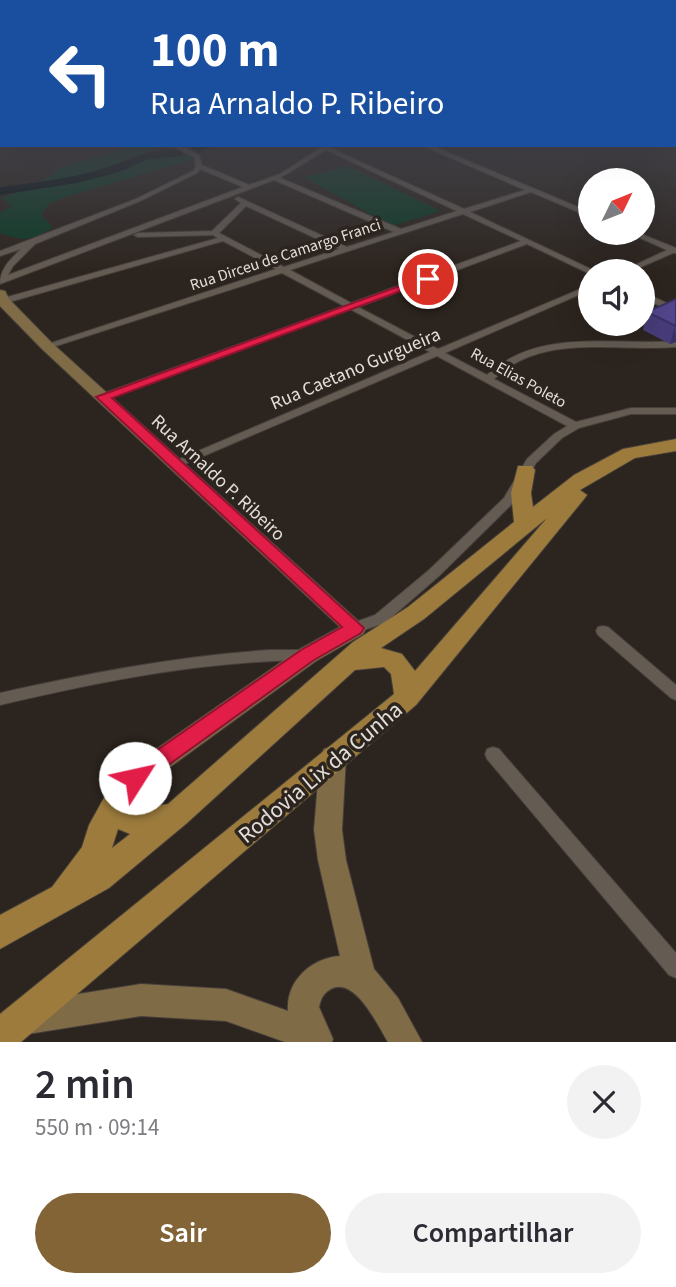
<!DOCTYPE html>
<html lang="pt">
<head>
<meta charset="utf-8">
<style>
	body { margin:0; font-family:"Source Sans 3",sans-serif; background:#f2f2f3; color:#2b2b33; height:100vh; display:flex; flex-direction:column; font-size:26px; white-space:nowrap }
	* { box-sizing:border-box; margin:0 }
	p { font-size:23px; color:#7c7c81 }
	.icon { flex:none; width:38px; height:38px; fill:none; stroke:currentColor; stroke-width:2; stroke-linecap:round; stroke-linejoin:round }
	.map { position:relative; height:1042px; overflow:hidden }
	.details { display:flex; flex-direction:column; background:#fff; flex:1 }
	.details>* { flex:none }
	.top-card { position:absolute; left:0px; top:0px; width:677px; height:147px; box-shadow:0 7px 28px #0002; background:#1a4fa0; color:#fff; overflow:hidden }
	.needle { width:46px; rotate:47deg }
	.controls { position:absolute; left:578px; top:168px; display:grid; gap:14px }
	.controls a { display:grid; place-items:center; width:77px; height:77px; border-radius:50%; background:#fff; box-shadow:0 7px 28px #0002; font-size:35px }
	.pin { position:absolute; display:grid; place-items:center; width:60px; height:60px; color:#fff; margin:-30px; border:4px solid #fff; border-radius:50%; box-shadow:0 2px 7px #0007 }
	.me { position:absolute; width:77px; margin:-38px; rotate:55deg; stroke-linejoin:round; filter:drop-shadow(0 0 5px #0008) }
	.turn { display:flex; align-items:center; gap:24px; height:147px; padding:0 35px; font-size:32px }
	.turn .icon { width:91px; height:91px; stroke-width:2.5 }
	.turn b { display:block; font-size:49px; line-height:60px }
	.round { display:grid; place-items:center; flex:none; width:74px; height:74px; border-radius:37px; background:#f2f2f3 }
	.summary { display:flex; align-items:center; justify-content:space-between; height:119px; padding:0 35px }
	h1 { font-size:42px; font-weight:600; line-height:52px }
	.action { display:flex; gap:14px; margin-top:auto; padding:14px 35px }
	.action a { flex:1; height:80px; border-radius:42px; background:#826437; color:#fff; font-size:28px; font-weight:600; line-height:80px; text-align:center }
	.action a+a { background:#f2f2f3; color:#2b2b33 }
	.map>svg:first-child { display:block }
</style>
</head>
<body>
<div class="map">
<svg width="676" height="1042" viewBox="0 0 676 1042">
	<rect width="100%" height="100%" fill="#2c241e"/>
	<path fill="#0c3b26" d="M136,145L163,147L125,159L119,164L175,155H195L192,160L68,196L49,204L41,215L53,227C30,242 24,241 0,233V213L12,206L1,198L41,183L61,167Z
		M348,166L441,211L392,226L304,177Z"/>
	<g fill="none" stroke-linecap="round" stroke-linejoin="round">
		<path fill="#031215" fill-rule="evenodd" d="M217,145L198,153L191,149L196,145Z
			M177,149L182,150V156L149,159L119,172L77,183L0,195V187C33,183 66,179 98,170C126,162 147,149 177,149Z"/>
		<g stroke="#463f3a" stroke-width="2">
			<path id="street" d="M171,145H179L199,155L202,165L249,185L280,174L325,145H333L330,148L464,209L525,190L421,145H430L590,212V217L531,192L470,212L595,271L588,273L527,244L358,307L438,349L590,285V290L445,353L487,375C539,327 611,346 676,341V347C614,352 543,332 494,379L576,422L631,408H676V414H631L579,428L562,438L536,463L513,503L439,576L385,623L355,633L350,632L348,628L350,624L375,615L429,570L504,498L527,459L554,434L567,426L437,356L178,467H170L168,465L170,463L430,352L350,309L107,399H99V395L344,306L282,273L50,348H44L42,346L276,269L223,241L6,303H0V299L218,238L213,235L138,237L134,235L138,233L212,231L241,203L235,199L238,197L347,247L394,232L274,180L0,284C0,268 11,259 21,249L0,256V251L136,199L193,171L196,166L194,157ZM326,150L457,211L401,229L280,178ZM200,169L243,187L8,275L13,266L35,244L140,201L197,173ZM246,206L339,249L284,267L219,233ZM463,214L521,241L351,303L290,270Z
				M629,233H639L676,248V253H673L632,271H622L667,250Z
				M642,292L676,307V313L642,298Z
				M603,626L608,627L676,685V700L671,698L598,635L596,631L598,627Z
				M269,650H308L313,651L315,655L313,659L308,660C203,661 102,681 0,705V693C89,673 178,656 269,650Z
				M493,747L499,749L676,953V978L669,975L487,759L485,754L487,749Z"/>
		</g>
		<g stroke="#463f3a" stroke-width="2">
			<path id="secondary" d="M0,290L5,291L9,299L52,343L366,628L363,634L316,661L144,786L130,802L124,813L115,817L106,813L102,805L111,786L126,770L300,649L340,627L42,349L0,306Z
				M333,746L342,749L346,757L342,830L346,860L374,969L398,998L422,1042H388C378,1026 355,976 331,989C323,993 321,999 319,1007L333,1039L332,1042H285L226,1021L141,1016L28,1034L17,1029L12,1018L17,1007L28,1002L141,984L226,989L288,1011C286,980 312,958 340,956L318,860L314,830L320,757L324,749Z"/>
		</g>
		<g stroke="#463f3a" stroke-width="2">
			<path id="primary" d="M676,439V451L635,458L580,490L587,495L584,499L416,705L21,1042H0V1014L394,694L391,674L384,667L355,670L187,823L109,888L0,949V915L52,887L82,847L89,825L105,796L115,792C125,796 129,807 139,809L168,804L353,642L408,607L514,522L511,493L518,466H532L535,470L531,493L533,507L574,475L623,449ZM547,518L415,671L402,654L381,648L424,619ZM118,829L130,834L112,848Z"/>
		</g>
		<use href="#street" fill="#645b53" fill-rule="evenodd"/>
		<use href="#secondary" fill="#806b47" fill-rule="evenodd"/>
		<use href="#primary" fill="#9c7b3c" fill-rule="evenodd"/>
	</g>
	<path fill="#473c79" d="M676,299V342L670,344L643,330L647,312Z"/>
	<path fill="#3a3163" d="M675,326L676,342L670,344Z"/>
	<path fill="#53468d" stroke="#3a3163" stroke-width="2" d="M676,299V326L647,312Z"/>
	<linearGradient id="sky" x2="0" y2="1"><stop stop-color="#181410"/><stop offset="0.47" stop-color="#45454c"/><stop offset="1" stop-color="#45454c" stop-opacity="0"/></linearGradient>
	<rect width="676" height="273" fill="url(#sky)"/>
	<path fill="#e11d48" stroke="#92132f" stroke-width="2" d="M424,277L433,279L112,398L364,628L361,633L314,660L142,784L135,787L127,784L124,778L127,771L301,650L342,627L96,397Z"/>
	<g text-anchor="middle" stroke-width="7" stroke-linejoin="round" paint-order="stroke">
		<g font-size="16" fill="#e3ddd9" stroke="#2c241e">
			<text transform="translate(285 254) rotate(-18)" y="6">Rua Dirceu de Camargo Franci</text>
			<text transform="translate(519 377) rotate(29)" y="6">Rua Elias Poleto</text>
		</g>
		<g font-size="19" fill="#e3ddd9" stroke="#2c241e">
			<text transform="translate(355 368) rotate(-23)" y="7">Rua Caetano Gurgueira</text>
			<text transform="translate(219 477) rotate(43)" y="7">Rua Arnaldo P. Ribeiro</text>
		</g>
		<g font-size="23" fill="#e3ddd9" stroke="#2c241e">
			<text transform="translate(320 772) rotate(-40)" y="8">Rodovia Lix da Cunha</text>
		</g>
	</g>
</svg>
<div class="controls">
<a><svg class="needle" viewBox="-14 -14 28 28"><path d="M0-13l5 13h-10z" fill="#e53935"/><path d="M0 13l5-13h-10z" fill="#7c7c81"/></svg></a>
<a><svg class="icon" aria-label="sound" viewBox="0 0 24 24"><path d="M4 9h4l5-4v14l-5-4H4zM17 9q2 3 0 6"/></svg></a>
</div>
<div class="pin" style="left:428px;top:279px;background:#d93025"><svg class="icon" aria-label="arrive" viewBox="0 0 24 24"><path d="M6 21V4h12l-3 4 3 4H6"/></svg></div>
<svg class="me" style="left:135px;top:778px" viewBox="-20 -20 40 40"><circle r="19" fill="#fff"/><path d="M0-13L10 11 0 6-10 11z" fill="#e11d48"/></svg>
<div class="top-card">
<div class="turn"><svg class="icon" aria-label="left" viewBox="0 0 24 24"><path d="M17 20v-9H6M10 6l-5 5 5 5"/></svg><div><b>100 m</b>Rua Arnaldo P. Ribeiro</div></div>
</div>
</div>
<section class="details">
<div class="summary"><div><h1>2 min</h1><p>550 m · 09:14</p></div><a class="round"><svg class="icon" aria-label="close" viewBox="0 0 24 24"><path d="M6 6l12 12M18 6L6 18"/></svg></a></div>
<div class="action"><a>Sair</a><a>Compartilhar</a></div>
</section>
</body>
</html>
